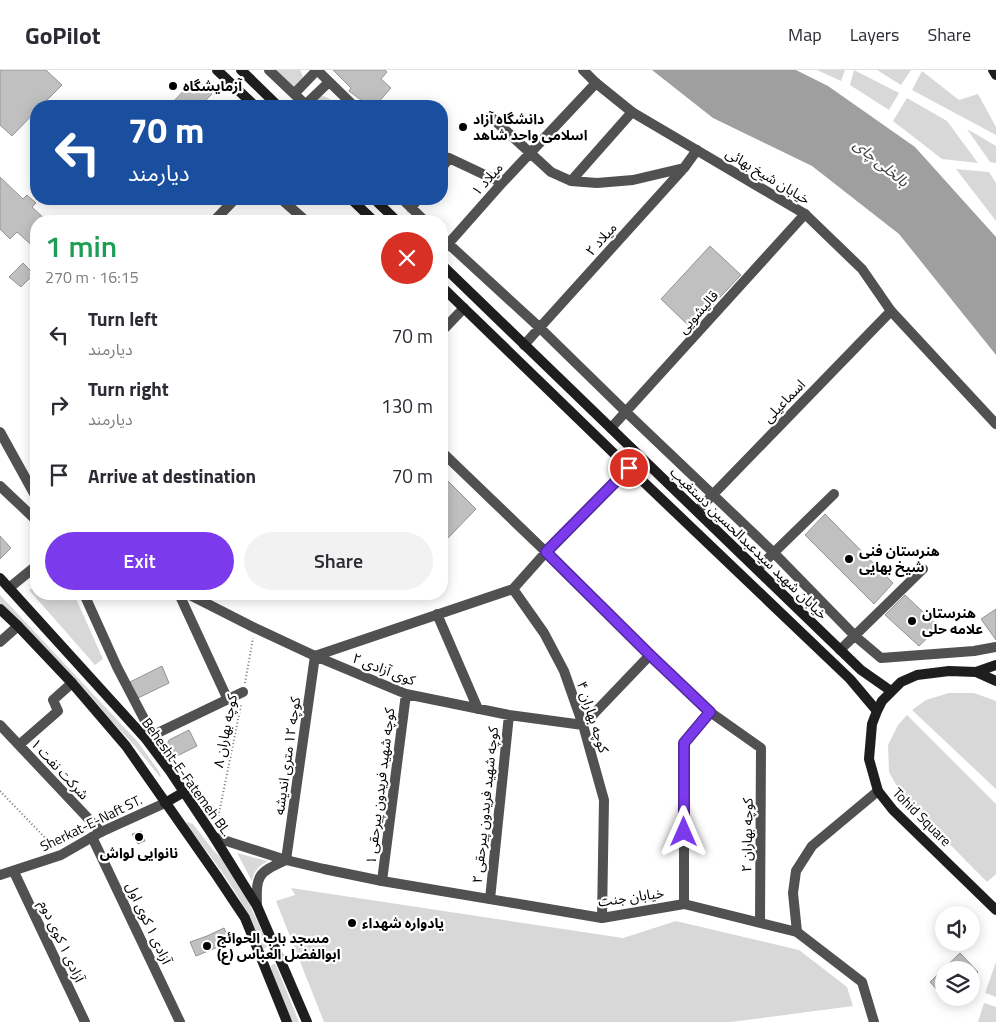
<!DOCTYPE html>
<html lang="en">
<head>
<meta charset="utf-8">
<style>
	body { margin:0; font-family:"Titillium Web","Noto Sans Arabic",sans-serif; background:#f2f2f3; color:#2b2b33; height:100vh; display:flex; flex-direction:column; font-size:19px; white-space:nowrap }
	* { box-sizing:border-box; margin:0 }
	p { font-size:16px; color:#7c7c81 }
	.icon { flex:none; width:28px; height:28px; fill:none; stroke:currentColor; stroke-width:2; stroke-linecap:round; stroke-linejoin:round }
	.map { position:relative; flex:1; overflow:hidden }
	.side { position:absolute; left:30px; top:145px; width:418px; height:385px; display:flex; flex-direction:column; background:#fff; border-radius:20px; box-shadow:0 2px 12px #0003 }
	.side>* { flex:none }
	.banner { position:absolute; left:30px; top:30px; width:418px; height:105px; border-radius:20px; box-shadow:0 2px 12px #0003; background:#1a4fa0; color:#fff; overflow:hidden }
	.buttons { position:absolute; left:935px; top:836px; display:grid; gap:10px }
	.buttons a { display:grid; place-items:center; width:45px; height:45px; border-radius:50%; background:#fff; box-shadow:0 2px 12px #0003; font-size:25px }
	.pin { position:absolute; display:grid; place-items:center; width:42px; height:42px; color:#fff; margin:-21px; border:2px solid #fff; border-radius:50%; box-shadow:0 1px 5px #0007 }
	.me { position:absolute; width:55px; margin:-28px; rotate:0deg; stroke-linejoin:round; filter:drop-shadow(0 0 4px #0008) }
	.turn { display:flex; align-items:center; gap:18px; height:105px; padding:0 15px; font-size:22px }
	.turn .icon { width:65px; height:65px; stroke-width:2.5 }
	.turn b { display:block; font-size:35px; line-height:42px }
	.round { display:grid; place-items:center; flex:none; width:52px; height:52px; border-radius:26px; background:#f2f2f3 }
	.summary { display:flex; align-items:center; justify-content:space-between; height:85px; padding:0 15px }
	h1 { font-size:30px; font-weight:600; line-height:38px; color:#1e9e55 }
	.button { display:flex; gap:10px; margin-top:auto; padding:10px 15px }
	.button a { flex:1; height:58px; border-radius:30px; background:#7c3aed; color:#fff; font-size:20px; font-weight:600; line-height:58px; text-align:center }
	.button a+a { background:#f2f2f3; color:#2b2b33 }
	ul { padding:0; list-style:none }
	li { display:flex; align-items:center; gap:15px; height:70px; padding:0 15px }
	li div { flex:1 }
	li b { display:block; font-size:19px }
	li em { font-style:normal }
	header { display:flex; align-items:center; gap:30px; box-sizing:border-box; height:70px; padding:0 25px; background:#fff; border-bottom:1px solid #e1e1e2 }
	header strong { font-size:24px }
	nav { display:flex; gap:28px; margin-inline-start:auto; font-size:18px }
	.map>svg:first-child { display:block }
</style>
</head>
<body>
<header>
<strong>GoPilot</strong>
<nav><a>Map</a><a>Layers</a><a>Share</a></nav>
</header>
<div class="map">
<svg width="996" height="952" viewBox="0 0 996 952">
	<rect width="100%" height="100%" fill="#fff"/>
	<path fill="#d8d8d8" d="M271,0H300L303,6L301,11L292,20Z
		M817,0H845L841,11Z
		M854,0L899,23L889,40L850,15Z
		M877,0H911L901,15Z
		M922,1L959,30L978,24L996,57V65L912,20Z
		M320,26C328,26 332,31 337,36H309Z
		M907,28L947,51L978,93L942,89L893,51Z
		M967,59L996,76V93L990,92Z
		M956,99L989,102L996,113V151Z
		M36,517V524H74L103,589L95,595L29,520Z
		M0,525L137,671L158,700L161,706L160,707L134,675L0,533Z
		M949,623H974L996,631V719L912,640L926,630Z
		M907,645L996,734V804L987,812L903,727L889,702L888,675L898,655Z
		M187,752L193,754L213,780L221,788L246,827L268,874L267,877L263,879L261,876C253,859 247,842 238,827C223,801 204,778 186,754Z
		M237,783L268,791C259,796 254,800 252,811Z
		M291,818L623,868L676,851L799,880L847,917L853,936L731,952H324L276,831L295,825Z
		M996,892V927L985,923Z
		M273,894H275L278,900L299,952H292L272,901L271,896Z
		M984,933L996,937V952H978Z"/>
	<path fill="#9f9f9f" d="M652,0H796L828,16L915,77L996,167V285L899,164L812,96L713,48Z"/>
	<path fill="#c0c0c0" stroke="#959595" d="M0,0H46L62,15L41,36H36V41L12,66L0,55Z
		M333,0H385L387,2L381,9L391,18L375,36H369L349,21L351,18Z
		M196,8L212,24L200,36H169Z
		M0,107L23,129L27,125L36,133L32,137L47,151H36V179L17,162L10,169L0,159Z
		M710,176L741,205L691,258L661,229Z
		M23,193L34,204L21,217L9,207Z
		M441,404L476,439L448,468L441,462Z
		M825,444L893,513L874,534L805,465Z
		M0,466L11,478L0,489Z
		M905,525L939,557L919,576L885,545Z
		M996,539V570L981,549Z
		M162,596L169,613L136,629L128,613Z
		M189,660L197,676L173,688L166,677L169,670Z
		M141,761L145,771L138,774L132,764Z
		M224,858L230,872L196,886L190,872L207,866Z
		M960,883L978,902L971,908V900H944V927L930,912Z"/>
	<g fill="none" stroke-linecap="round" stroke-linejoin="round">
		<path stroke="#737373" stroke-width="2" stroke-dasharray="1 2.5" stroke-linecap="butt" d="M245,613L253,568
			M0,721L52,775
			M217,753L241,635"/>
		<path stroke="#515151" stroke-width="10" d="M269,0L307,36
			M317,0L354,36
			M294,24L317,0
			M305,35L329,12
			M492,48L551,102L571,111L597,113L633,110L684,98
			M441,99L449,88L502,113
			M571,111L632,42
			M281,129L306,151
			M402,129L425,151
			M411,138L418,129
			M214,151L235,129
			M441,167L539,257L626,342L774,483L855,566L881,588L974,581L996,577
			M441,182L502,113L596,13
			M441,262L464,238
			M524,275L684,98L697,80
			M611,358L805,144
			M0,362L36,427
			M441,381L546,482L513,519L544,563L564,601L583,655L604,730L602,848
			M629,398L546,482L650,585L710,642L761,678L760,852
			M0,416L36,450
			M697,441L891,241
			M757,499L834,424
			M9,518L36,496
			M84,524L117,597L153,666
			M179,524L228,630
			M188,524L255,558L315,586L406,624L509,645L583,655L650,585
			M437,544L478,639
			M0,572L18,556
			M840,580L923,499
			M0,655L101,762
			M147,668L243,622
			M19,675L58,641L53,630L72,613
			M92,767L180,952
			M286,790L315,586L513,519
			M14,802L85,952
			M382,811L406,624
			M490,829L509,645
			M684,834V673L710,642
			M797,862L793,823L796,801L812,776L878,721"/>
		<path stroke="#515151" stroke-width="10" d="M583,0L596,13L632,42L805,144L862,199L891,241L996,354
			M214,767L286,790L324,799L382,811L602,848L684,834L797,862L862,912L874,952
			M0,805L61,785L101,762L165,733
			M257,836C256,804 258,803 286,790"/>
		<path stroke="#1e1e1e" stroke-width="10" d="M217,0L255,36
			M241,0L278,36
			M993,0L996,5
			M351,129L374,151
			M374,129L397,151
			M441,194L861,600L891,621
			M441,216L629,398L850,609L877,641
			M0,508L146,669L170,701L214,767L257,836L307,952
			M0,539L18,556L72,613L126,676L217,806L245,848L287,952
			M976,602L996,595
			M996,611L976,602L949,601L917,605L901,612L882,631L877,641L872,654L869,689L878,721L893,740L996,840
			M165,733L184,722"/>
	</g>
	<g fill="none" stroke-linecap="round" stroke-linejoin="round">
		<g stroke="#51269a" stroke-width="12">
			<path id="route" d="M629,398L546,482L650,585L710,642L684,673V762"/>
		</g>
		<use href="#route" stroke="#7c3aed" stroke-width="9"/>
	</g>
	<g fill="#000" stroke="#fff" stroke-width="2">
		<circle cx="173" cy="16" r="5"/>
		<circle cx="463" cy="57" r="5"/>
		<circle cx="849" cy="489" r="5"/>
		<circle cx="912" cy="551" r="5"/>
		<circle cx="139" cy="767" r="5"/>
		<circle cx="352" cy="853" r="5"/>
		<circle cx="207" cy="876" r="5"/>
	</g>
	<g text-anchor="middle" stroke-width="4.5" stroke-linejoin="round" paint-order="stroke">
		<g font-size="14" font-weight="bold" fill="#000" stroke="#fff" text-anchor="start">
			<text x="183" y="21">آزمایشگاه</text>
			<text x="473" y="54">دانشگاه آزاد<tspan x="473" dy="16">اسلامی واحد شاهد</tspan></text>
			<text x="859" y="486">هنرستان فنی<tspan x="859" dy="16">شیخ بهایی</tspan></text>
			<text x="922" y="548">هنرستان<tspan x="922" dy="16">علامه حلی</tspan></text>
			<text x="139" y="788" text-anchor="middle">نانوایی لواش</text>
			<text x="362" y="858">یادواره شهداء</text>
			<text x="217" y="873">مسجد باب الحوائج<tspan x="217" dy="16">ابوالفضل العباس (ع)</tspan></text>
		</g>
		<g font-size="14" fill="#000" stroke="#fff">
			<text transform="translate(768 106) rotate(31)" y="5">خیابان شیخ بهائی</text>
			<text transform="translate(487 109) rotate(-48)" y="5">میلاد ۱</text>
			<text transform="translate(601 169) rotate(-48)" y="5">میلاد ۲</text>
			<text transform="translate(698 242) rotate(-48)" y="5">قالیشویی</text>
			<text transform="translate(784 331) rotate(-46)" y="5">اسماعیلی</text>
			<text transform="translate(749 473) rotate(44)" y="5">خیابان شهید سیدعبدالحسین دستغیب</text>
			<text transform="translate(384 599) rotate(21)" y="5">کوی آزادی ۲</text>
			<text transform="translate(593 647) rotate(72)" y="5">کوچه بهاران ۴</text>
			<text transform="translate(225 661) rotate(-79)" y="5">کوچه بهاران ۸</text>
			<text transform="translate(287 686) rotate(-82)" y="5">کوچه ۱۲ متری اندیشه</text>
			<text transform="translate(60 699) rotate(47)" y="5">شرکت نفت ۱</text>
			<text transform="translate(187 707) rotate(54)" y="5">Behesht-E-Fatemeh BL.</text>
			<text transform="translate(380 716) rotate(-83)" y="5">کوچه شهید فریدون پیرحقی ۱</text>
			<text transform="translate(485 735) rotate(-84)" y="5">کوچه شهید فریدون پیرحقی ۲</text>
			<text transform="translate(922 747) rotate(45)" y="5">Tohid Square</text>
			<text transform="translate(91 753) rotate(-26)" y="5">Sherkat-E-Naft ST.</text>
			<text transform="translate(747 765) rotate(-89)" y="5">کوچه بهاران ۲</text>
			<text transform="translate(631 827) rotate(-8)" y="5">خیابان جنت</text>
			<text transform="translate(149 853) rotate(65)" y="5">آزادی ۱ کوی اول</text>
			<text transform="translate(62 871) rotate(65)" y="5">آزادی ۱ کوی دوم</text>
		</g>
		<g font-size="15" font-style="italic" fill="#404040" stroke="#fff">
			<text transform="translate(881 93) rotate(39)" y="5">بالخلی چای</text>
		</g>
	</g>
</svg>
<div class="buttons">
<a><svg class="icon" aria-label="sound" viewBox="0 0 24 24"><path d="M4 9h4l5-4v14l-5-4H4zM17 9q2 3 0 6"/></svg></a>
<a><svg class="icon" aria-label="layers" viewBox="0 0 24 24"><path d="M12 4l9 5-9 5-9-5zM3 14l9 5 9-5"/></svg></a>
</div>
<div class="pin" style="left:629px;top:398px;background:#d93025"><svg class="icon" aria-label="arrive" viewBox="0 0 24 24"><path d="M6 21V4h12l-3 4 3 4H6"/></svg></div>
<svg class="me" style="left:684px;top:762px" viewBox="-20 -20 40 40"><path d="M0-17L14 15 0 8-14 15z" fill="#7c3aed" stroke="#fff" stroke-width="4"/></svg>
<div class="banner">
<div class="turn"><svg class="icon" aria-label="left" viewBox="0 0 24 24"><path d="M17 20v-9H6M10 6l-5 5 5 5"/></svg><div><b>70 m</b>دیارمند</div></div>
</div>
<section class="side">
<div class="summary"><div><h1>1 min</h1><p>270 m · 16:15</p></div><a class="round" style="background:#d93025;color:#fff"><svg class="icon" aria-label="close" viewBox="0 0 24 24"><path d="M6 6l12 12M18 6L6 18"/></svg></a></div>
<ul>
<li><svg class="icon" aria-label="left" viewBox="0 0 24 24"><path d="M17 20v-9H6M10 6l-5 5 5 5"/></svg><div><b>Turn left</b><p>دیارمند</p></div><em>70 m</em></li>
<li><svg class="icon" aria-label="right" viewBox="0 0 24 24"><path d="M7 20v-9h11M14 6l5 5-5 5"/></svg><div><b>Turn right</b><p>دیارمند</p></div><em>130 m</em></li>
<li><svg class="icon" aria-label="arrive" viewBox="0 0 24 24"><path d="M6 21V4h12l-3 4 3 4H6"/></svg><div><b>Arrive at destination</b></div><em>70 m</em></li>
</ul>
<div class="button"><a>Exit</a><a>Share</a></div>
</section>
</div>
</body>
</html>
